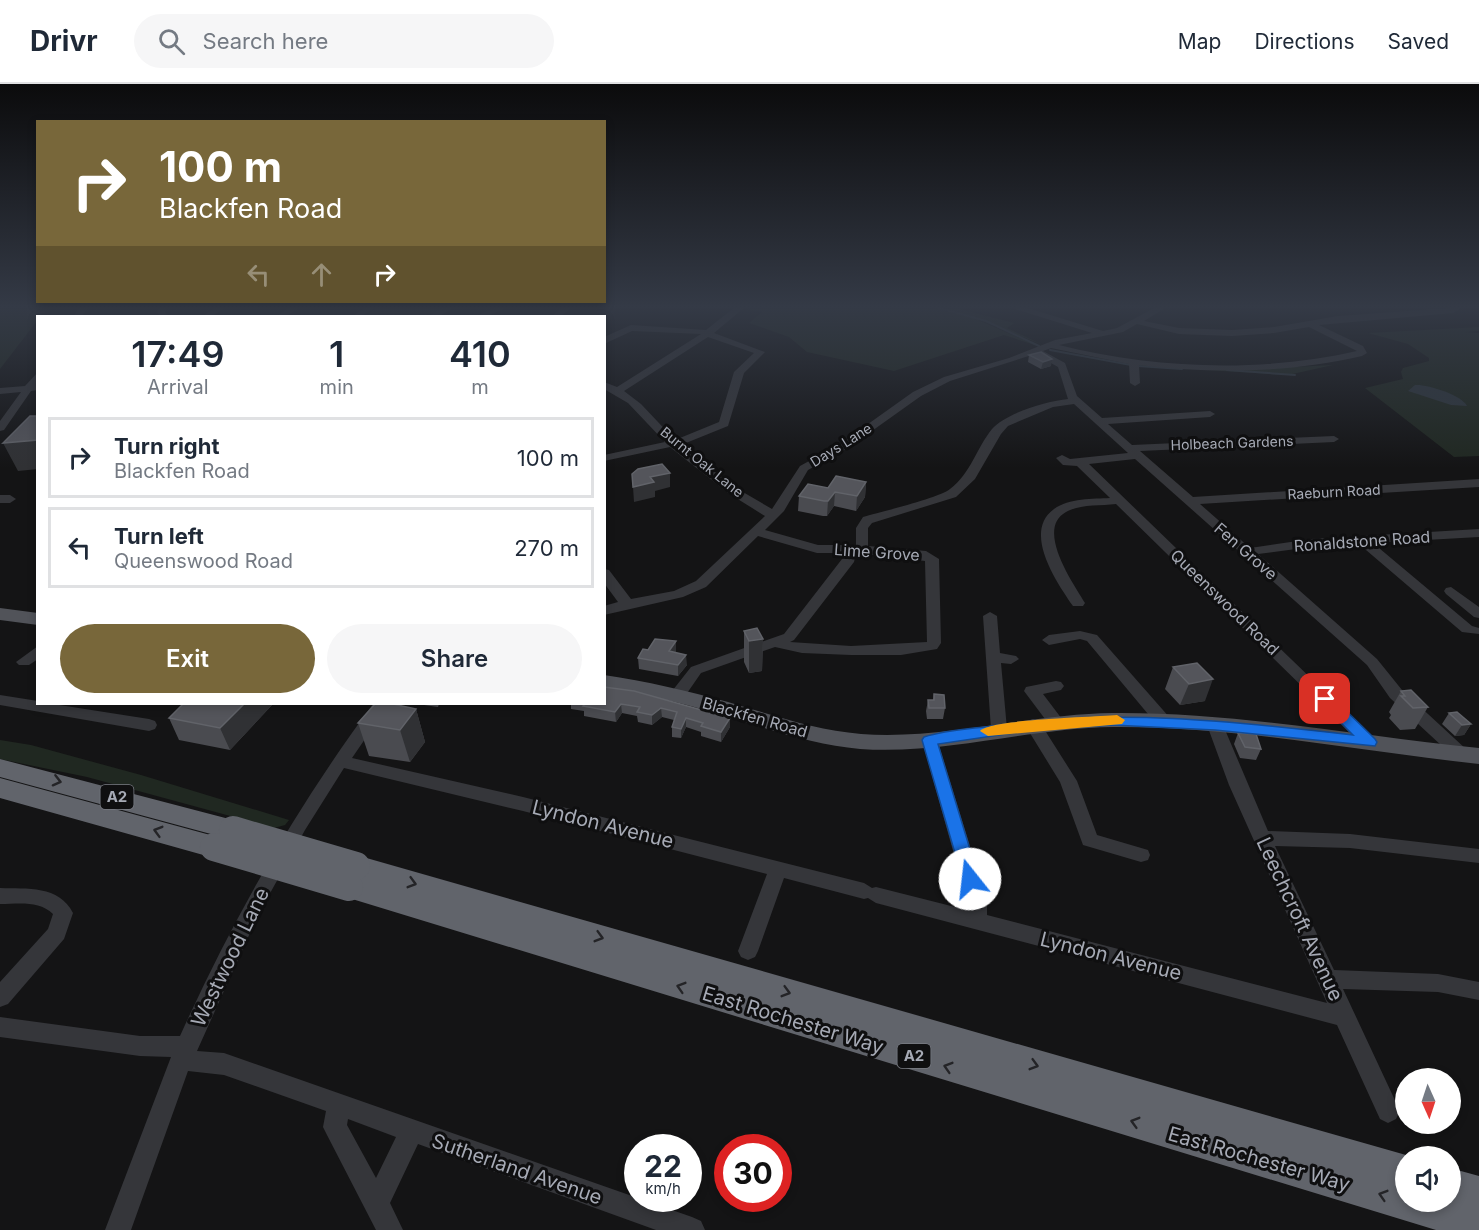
<!DOCTYPE html>
<html lang="en">
<head>
<meta charset="utf-8">
<style>
	body { margin:0; font-family:Inter,sans-serif; background:#f6f6f7; color:#1f2937; height:100vh; display:flex; flex-direction:column; font-size:22px; white-space:nowrap }
	* { box-sizing:border-box; margin:0 }
	p { font-size:20px; color:#747a83 }
	.icon { flex:none; width:33px; height:33px; fill:none; stroke:currentColor; stroke-width:2; stroke-linecap:round; stroke-linejoin:round }
	.map { position:relative; flex:1; overflow:hidden }
	.drawer { position:absolute; left:36px; top:231px; width:570px; height:390px; display:flex; flex-direction:column; background:#fff; border-radius:0px; box-shadow:0 3px 9px #0003 }
	.drawer>* { flex:none }
	.top-card { position:absolute; left:36px; top:36px; width:570px; height:183px; border-radius:0px; box-shadow:0 3px 9px #0003; background:#78673a; color:#fff; overflow:hidden }
	.needle { width:39px; rotate:177deg }
	.buttons { position:absolute; left:1395px; top:984px; display:grid; gap:12px }
	.buttons a { display:grid; place-items:center; width:66px; height:66px; border-radius:50%; background:#fff; box-shadow:0 3px 9px #0003; font-size:30px }
	.speed { position:absolute; left:624px; top:1050px; display:flex; gap:12px; font-size:30px; font-weight:700; text-align:center }
	.speed>* { display:grid; place-content:center; width:78px; height:78px; border-radius:50%; background:#fff; box-shadow:0 3px 9px #0003; line-height:1 }
	.speed small { font-size:15px; font-weight:400 }
	.speed .limit { border:9px solid #d22; background:#fff; color:#111 }
	.pin { position:absolute; display:grid; place-items:center; width:51px; height:51px; color:#fff; margin:-26px; border-radius:12px; box-shadow:0 3px 9px #0006 }
	.me { position:absolute; width:66px; margin:-33px; rotate:344deg; stroke-linejoin:round; filter:drop-shadow(0 0 4px #0008) }
	.turn { display:flex; align-items:center; gap:21px; height:126px; padding:0 24px; font-size:27px }
	.turn .icon { width:78px; height:78px; stroke-width:2.5 }
	.turn b { display:block; font-size:42px; line-height:51px }
	.lanes { display:flex; align-items:center; height:57px; padding:0 24px; background:#0003; justify-content:center; gap:30px; direction:ltr }
	.lanes .off { opacity:.35 }
	.eta { display:flex; justify-content:space-evenly; align-items:center; height:102px; text-align:center }
	.eta b { font-size:36px; font-weight:600; line-height:42px }
	.cta { display:flex; gap:12px; margin-top:auto; padding:12px 24px }
	.cta a { flex:1; height:69px; border-radius:36px; background:#78673a; color:#fff; font-size:24px; font-weight:600; line-height:69px; text-align:center }
	.cta a+a { background:#f6f6f7; color:#1f2937 }
	ul { padding:0; list-style:none }
	li { display:flex; align-items:center; gap:18px; height:81px; margin:0 12px 9px; padding:0 12px; border:3px solid #e0e1e3; border-radius:0px }
	li div { flex:1 }
	li b { display:block; font-size:22px }
	li em { font-style:normal }
	header { display:flex; align-items:center; gap:36px; box-sizing:border-box; height:84px; padding:0 30px; background:#fff; border-bottom:2px solid #e0e1e3 }
	header strong { font-size:28px }
	nav { display:flex; gap:33px; margin-inline-start:auto; font-size:21px }
	.search { width:420px; height:54px; background:#f6f6f7; display:flex; align-items:center; gap:15px; box-sizing:border-box; padding:0 21px; border-radius:33px; color:#747a83; font-size:22px }
	.map>svg:first-child { display:block }
</style>
</head>
<body>
<header>
<strong>Drivr</strong>
<div class="search"><svg class="icon" aria-label="search" viewBox="0 0 24 24"><circle cx="10" cy="10" r="6"/><path d="M15 15l6 6"/></svg>Search here</div>
<nav><a>Map</a><a>Directions</a><a>Saved</a></nav>
</header>
<div class="map">
<svg width="1479" height="1146" viewBox="0 0 1479 1146">
	<rect width="100%" height="100%" fill="#141415"/>
	<path fill="#202821" d="M0,223H49L41,232H38L37,237L0,285Z
		M377,223H445L428,232H362Z
		M748,223H934L952,226L939,223H951L1014,239L1007,244L1043,261L957,227L1038,262L1004,251L894,287L807,268L789,253L749,239L762,228L746,225Z
		M1479,243V247L1466,248L1479,249V372L1454,373L1365,304L1403,295L1401,288L1403,284L1429,277V274L1408,260L1368,249Z
		M1140,279L1273,284L1333,281L1288,291L1140,282Z
		M0,656L31,661L141,691L289,736L285,741L274,744L87,693L0,675Z"/>
	<path fill="#2e363d" d="M1415,301C1427,300 1462,311 1467,322L1451,321L1408,307Z"/>
	<g fill="none" stroke-linecap="round" stroke-linejoin="round">
		<path stroke="#2e363d" stroke-width="2" d="M936,223L986,237L1039,262
			M1050,266L1131,281
			M1138,282L1182,285
			M1227,286L1295,291"/>
		<path fill="#35363a" fill-rule="evenodd" d="M79,223H88L82,232H74Z
			M159,223H167L165,228L168,232H160L157,228Z
			M215,223H226L212,232H203Z
			M290,223H301L286,232H277Z
			M365,223H376L362,232H353Z
			M443,223H455L439,232H429Z
			M495,223H508L487,232H477Z
			M562,223H572L561,232H552Z
			M735,223H745L714,249L765,268L744,289L728,342L681,361L736,404L772,425L800,382L840,360L913,308L944,293L1009,274L1055,256L1092,249L1009,223H1024L1103,247L1117,244L1156,223H1167L1144,237L1179,244L1232,246L1274,243L1338,232L1463,223L1453,229L1319,241L1363,262L1367,269L1362,272C1289,289 1214,290 1139,281L1140,299L1135,302L1130,299L1129,280L1051,264L1043,267L1065,279L1077,312L1102,334L1210,327L1215,330L1210,333L1108,340L1132,361L1334,352L1339,355L1334,358L1140,367L1193,413L1479,395V403L1200,420L1250,464L1311,455L1479,445V453L1373,459L1472,542L1479,544V550L1462,548L1359,460L1311,463L1258,470L1377,575L1402,606L1467,666L1469,670L1467,674H1455L1390,614L1367,581L1135,375L1089,380L1378,659L1376,663H1364L1116,420C1100,422 1080,420 1066,428C1035,445 1073,499 1085,519L1083,522H1073C1057,499 1022,448 1054,425C1069,414 1093,415 1110,414L1077,382L1063,381L1056,374L1062,371L1070,375L1128,369L1074,320L1053,323L1008,342L1001,350L975,395L956,413L872,439L868,444V462L926,467L939,475L941,559L937,565L901,571H851L802,569L775,563L701,589L683,615H671L669,611L691,583L784,550L842,475L843,469H817L758,452L706,503L683,513L604,531V522L618,518L604,499V485L609,486L631,515L674,507L696,497L765,432L728,409L670,363L604,377V371L665,358L628,319L604,305V298L617,303L701,250L632,247L604,260V253L631,241L706,246ZM1137,240L1179,250L1232,252L1274,249L1309,243L1357,267C1261,289 1154,285 1059,261L1123,248ZM708,253L754,269L734,288L719,338L675,356L641,320L624,307ZM1035,270L1058,283L1068,315C1047,317 1006,329 992,345C976,365 971,389 950,405C939,414 880,428 863,433L856,444V461H818L765,446L784,427L808,386L848,364L921,312L950,297ZM856,469L925,477L927,558L851,562L790,558L794,556L854,478Z
			M38,288V306L31,307L4,346L0,347V337L21,308L0,310V304L25,302Z
			M0,411H10L16,415L10,419H0Z
			M1451,503L1479,523V534L1474,533L1446,510L1444,507L1446,504Z
			M990,528L997,532L1000,569L1016,572L1019,575L1011,580L1001,579L1007,645L1005,649H993L991,645L983,532Z
			M1080,547L1097,551L1170,634L1172,638L1170,642H1158L1087,557L1080,555L1049,561L1042,556L1049,551Z
			M38,562V575L29,581H19L16,578Z
			M1056,597L1061,598L1064,602L1061,606L1043,610L1065,639L1063,643H1051L1024,607L1026,603Z
			M0,611L38,617V620H53L149,635L155,637L157,641L155,645L149,647L0,621Z
			M373,620H389L352,674L523,713L864,799L872,804L876,803L967,826V817L922,656L924,652H936L987,817V831L1327,919L1229,701L1207,641L1209,637H1221L1223,641L1268,747L1350,750L1479,765V779L1350,764L1275,762L1334,886L1438,890L1479,898V916L1438,908L1343,905L1400,1027L1396,1035L1388,1039L1380,1035L1337,941L876,819L868,814L864,815L784,794L758,867L755,873L748,876L741,873L738,867L767,790L523,727L344,684L305,746L258,831L197,967L224,969L692,1133L701,1137L705,1146H656L418,1060L390,1119L403,1146H376L327,1051L323,1043L326,1027L224,991L188,987L131,1146H105L171,973L140,972L0,953V933L140,952H180C233,834 296,724 373,620ZM348,1035L396,1053L376,1094L347,1041Z
			M1033,635L1039,637L1077,697L1097,751L1148,766L1150,771L1148,776L1141,778L1083,761L1060,698L1025,641L1027,637Z
			M0,804C27,805 59,801 73,829L64,855L8,920L0,923V898L48,845L53,830C39,816 18,820 0,820Z"/>
		<path fill="#515359" fill-rule="evenodd" d="M0,524L38,529V541L0,536Z
			M604,591C646,597 688,607 728,618C772,631 815,646 861,650C946,656 1029,630 1113,629C1236,628 1358,652 1479,664V680C1358,667 1236,642 1113,643C1028,644 945,671 860,665C811,661 763,643 715,629C679,618 642,610 604,604Z"/>
		<path fill="#61646b" fill-rule="evenodd" d="M0,675L233,736L243,739L247,746L243,753L233,756L0,693Z
			M0,694L214,752L224,755L228,763L224,771L214,774L0,714Z
			M356,771L1406,1071L1408,1072H1406V1118H1450V1084L1479,1092V1146H1436L339,811L335,803L339,795L349,791L361,795L346,790L342,782L346,774Z"/>
		<path stroke="#61646b" stroke-width="28" d="M233,746L356,782
			M214,763L349,803"/>
	</g>
	<path fill="#4a4b50" d="M1029,271L1051,282L1041,285L1028,278Z
		M866,398L865,413L856,427L834,422L827,432H823L798,427L799,412L828,404Z
		M744,547L763,555L762,587L749,589L744,578Z
		M648,566L676,567L675,568L687,581L678,592L639,585L638,574Z
		M1173,583L1205,617L1180,621L1165,605Z
		M604,603L730,634V643L721,658L701,652V648L686,643L681,654L672,653V643L674,636L662,633L652,641L638,638L637,632L622,629L616,638L584,632V627L571,625V620H604Z
		M1401,607L1428,623L1415,645L1400,646L1389,634L1391,631L1389,628Z
		M934,610L945,624L943,635H927L926,627L928,616H933Z
		M273,620L230,666L179,656L169,634Z
		M424,620H439L438,623L424,621Z
		M416,625L425,658L410,678L369,672L358,639Z
		M1449,629L1471,640L1464,651L1455,652L1442,640Z
		M1238,649L1261,665L1256,676L1240,674L1234,660Z"/>
	<path fill="#303134" d="M1052,275L1051,282L1041,285L1043,278Z
		M38,356V385L18,387L3,359Z
		M670,389V403L655,407V413L634,418L633,403L650,393Z
		M866,398L865,413L856,427L857,412Z
		M835,408L834,422L827,432L828,417Z
		M763,555L762,587L749,589V557Z
		M676,557V567L670,578L669,567Z
		M686,571L687,581L678,592V581Z
		M1213,595L1205,617L1180,621L1189,600Z
		M244,620H273L230,666L220,644Z
		M621,620L622,629L616,638L615,628Z
		M661,624L662,633L652,641V631Z
		M416,625L425,658L410,678L400,646Z
		M686,634V643L681,654V645Z
		M730,634V643L721,658V648Z
		M1471,640L1464,651L1455,652L1462,641Z"/>
	<path fill="#54555b" stroke="#616369" stroke-width="1.5" d="M1041,268L1052,275L1043,278L1029,271Z
		M30,332H38V356L3,359Z
		M662,380L670,389L650,393L654,398L633,403L632,390L638,385Z
		M836,392L866,398L857,412L835,408L828,417H824L799,412L808,400L828,404Z
		M757,544L763,555L749,557L744,547Z
		M655,555L676,557L669,567L686,571L678,581L638,574L643,565L648,566Z
		M1197,579L1213,595L1189,600L1173,583Z
		M604,603L634,607L730,634L721,648L701,642L703,639L686,634L681,645L672,643L677,628L661,624L652,631L637,628L640,623L621,620L615,628L583,622L585,620H604Z
		M1411,606L1428,623L1413,624L1401,612H1405L1401,607Z
		M934,610L944,611L945,624H929L928,616H934Z
		M183,620H244L220,644L169,634Z
		M375,620H393L416,625L400,646L358,639Z
		M1457,628L1471,640L1462,641L1449,629Z
		M1238,649L1256,650L1261,665L1245,663Z"/>
	<defs><path id="oneway-chevron" d="M-2-3.5L2.5 0L-2 3.5" fill="none" stroke-width="1.6" stroke-linecap="round" stroke-linejoin="round" transform="scale(1.5)"/></defs>
	<g stroke="#242427">
		<use href="#oneway-chevron" transform="translate(57 697) rotate(14)"/>
		<use href="#oneway-chevron" transform="translate(158 747) rotate(-164)"/>
		<use href="#oneway-chevron" transform="translate(412 799) rotate(16)"/>
		<use href="#oneway-chevron" transform="translate(599 853) rotate(16)"/>
		<use href="#oneway-chevron" transform="translate(681 903) rotate(-163)"/>
		<use href="#oneway-chevron" transform="translate(786 908) rotate(16)"/>
		<use href="#oneway-chevron" transform="translate(1034 981) rotate(16)"/>
		<use href="#oneway-chevron" transform="translate(948 983) rotate(-163)"/>
		<use href="#oneway-chevron" transform="translate(1135 1038) rotate(-164)"/>
		<use href="#oneway-chevron" transform="translate(1383 1111) rotate(-163)"/>
	</g>
	<linearGradient id="sky" x2="0" y2="1"><stop stop-color="#0b0b0c"/><stop offset="0.58" stop-color="#343a46"/><stop offset="1" stop-color="#343a46" stop-opacity="0"/></linearGradient>
	<rect width="1479" height="384" fill="url(#sky)"/>
	<path fill="#1a73e8" stroke="#114b97" stroke-width="1.5" d="M1325,610L1330,611L1375,655L1377,658L1375,662L1215,646L1112,641L1033,646L938,660L979,795L977,800H964L922,656L924,653C946,646 970,645 992,642C1115,624 1231,637 1353,651L1317,615Z"/>
	<path fill="#f59e0b" d="M1117,631L1125,636L1122,640L988,652L980,647C989,635 1097,633 1117,631Z"/>
	<g text-anchor="middle" stroke-width="6" stroke-linejoin="round" paint-order="stroke">
		<g font-size="14" fill="#a6aab5" stroke="#0f0f10">
			<text transform="translate(1232 359) rotate(-2)" y="5">Holbeach Gardens</text>
			<text transform="translate(841 361) rotate(-32)" y="5">Days Lane</text>
			<text transform="translate(702 378) rotate(39)" y="5">Burnt Oak Lane</text>
			<text transform="translate(1334 408) rotate(-3)" y="5">Raeburn Road</text>
		</g>
		<g fill="#0f0f10" stroke="#797c84" stroke-width="1.5">
			<rect x="100.5" y="701" width="33" height="24" rx="4.5"/>
			<rect x="897.5" y="960" width="33" height="24" rx="4.5"/>
		</g>
		<g font-size="15" font-weight="bold" fill="#a6aab5">
			<text x="117" y="718">A2</text>
			<text x="914" y="977">A2</text>
		</g>
		<g font-size="16" fill="#a6aab5" stroke="#0f0f10">
			<text transform="translate(1362 457) rotate(-4)" y="6">Ronaldstone Road</text>
			<text transform="translate(1246 467) rotate(41)" y="6">Fen Grove</text>
			<text transform="translate(877 468) rotate(4)" y="6">Lime Grove</text>
			<text transform="translate(1225 518) rotate(44)" y="6">Queenswood Road</text>
			<text transform="translate(755 633) rotate(16)" y="6">Blackfen Road</text>
		</g>
		<g font-size="20" fill="#a6aab5" stroke="#0f0f10">
			<text transform="translate(603 740) rotate(14)" y="7">Lyndon Avenue</text>
			<text transform="translate(1300 835) rotate(65)" y="7">Leechcroft Avenue</text>
			<text transform="translate(1111 872) rotate(14)" y="7">Lyndon Avenue</text>
			<text transform="translate(230 873) rotate(-64)" y="7">Westwood Lane</text>
			<text transform="translate(793 936) rotate(17)" y="7">East Rochester Way</text>
			<text transform="translate(1259 1075) rotate(16)" y="7">East Rochester Way</text>
			<text transform="translate(517 1085) rotate(19)" y="7">Sutherland Avenue</text>
		</g>
	</g>
</svg>
<div class="buttons">
<a><svg class="needle" viewBox="-14 -14 28 28"><path d="M0-13l5 13h-10z" fill="#e53935"/><path d="M0 13l5-13h-10z" fill="#747a83"/></svg></a>
<a><svg class="icon" aria-label="sound" viewBox="0 0 24 24"><path d="M4 9h4l5-4v14l-5-4H4zM17 9q2 3 0 6"/></svg></a>
</div>
<div class="speed"><div>22<small>km/h</small></div><div class="limit">30</div></div>
<div class="pin" style="left:1325px;top:615px;background:#d93025"><svg class="icon" aria-label="arrive" viewBox="0 0 24 24"><path d="M6 21V4h12l-3 4 3 4H6"/></svg></div>
<svg class="me" style="left:970px;top:795px" viewBox="-20 -20 40 40"><circle r="19" fill="#fff"/><path d="M0-13L10 11 0 6-10 11z" fill="#1a73e8"/></svg>
<div class="top-card">
<div class="turn"><svg class="icon" aria-label="right" viewBox="0 0 24 24"><path d="M7 20v-9h11M14 6l5 5-5 5"/></svg><div><b>100 m</b>Blackfen Road</div></div>
<div class="lanes"><svg class="icon off" aria-label="left" viewBox="0 0 24 24"><path d="M17 20v-9H6M10 6l-5 5 5 5"/></svg><svg class="icon off" aria-label="ahead" viewBox="0 0 24 24"><path d="M12 20V5M6 11l6-6 6 6"/></svg><svg class="icon" aria-label="right" viewBox="0 0 24 24"><path d="M7 20v-9h11M14 6l5 5-5 5"/></svg></div>
</div>
<section class="drawer">
<div class="eta">
<div><b>17:49</b><p>Arrival</p></div>
<div><b>1</b><p>min</p></div>
<div><b>410</b><p>m</p></div>
</div>
<ul>
<li><svg class="icon" aria-label="right" viewBox="0 0 24 24"><path d="M7 20v-9h11M14 6l5 5-5 5"/></svg><div><b>Turn right</b><p>Blackfen Road</p></div><em>100 m</em></li>
<li><svg class="icon" aria-label="left" viewBox="0 0 24 24"><path d="M17 20v-9H6M10 6l-5 5 5 5"/></svg><div><b>Turn left</b><p>Queenswood Road</p></div><em>270 m</em></li>
</ul>
<div class="cta"><a>Exit</a><a>Share</a></div>
</section>
</div>
</body>
</html>
